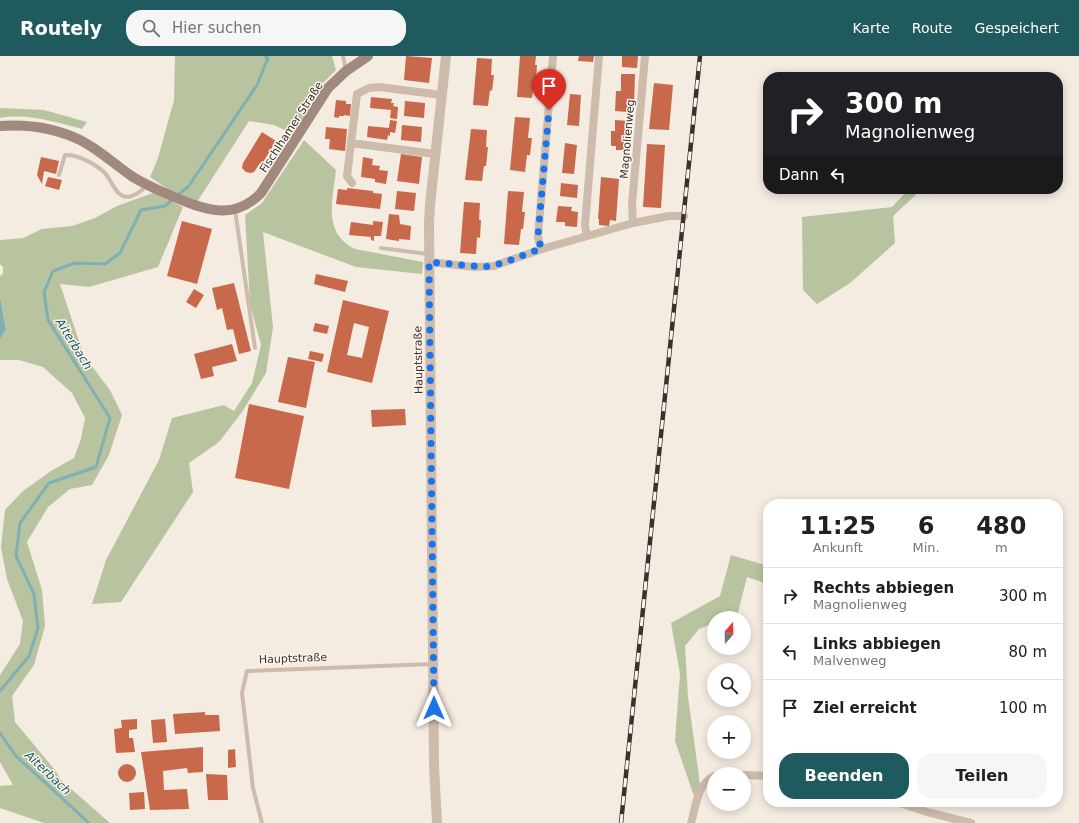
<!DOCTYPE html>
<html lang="de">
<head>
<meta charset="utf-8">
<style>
	body { margin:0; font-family:"DejaVu Sans",sans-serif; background:#f6f6f6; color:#202124; height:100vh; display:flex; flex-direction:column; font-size:15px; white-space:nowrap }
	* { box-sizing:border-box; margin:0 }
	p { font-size:13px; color:#757577 }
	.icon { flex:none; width:22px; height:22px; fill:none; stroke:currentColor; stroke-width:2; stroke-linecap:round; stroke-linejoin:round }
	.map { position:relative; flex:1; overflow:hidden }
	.panel { position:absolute; left:763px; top:443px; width:300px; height:308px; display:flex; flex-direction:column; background:#fff; border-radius:16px; box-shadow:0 2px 10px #0003 }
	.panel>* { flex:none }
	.hud { position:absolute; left:763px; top:16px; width:300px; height:122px; border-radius:16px; box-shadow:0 2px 10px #0003; background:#202124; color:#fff; overflow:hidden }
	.needle { width:26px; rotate:20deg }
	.fabs { position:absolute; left:707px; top:555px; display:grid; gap:8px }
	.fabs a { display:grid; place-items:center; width:44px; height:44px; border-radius:50%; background:#fff; box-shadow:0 2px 10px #0003; font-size:20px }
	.pin { position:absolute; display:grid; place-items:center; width:34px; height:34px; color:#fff; margin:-41px -17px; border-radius:50% 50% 50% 0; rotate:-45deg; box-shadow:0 0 4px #0007 }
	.pin .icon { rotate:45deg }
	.me { position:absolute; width:44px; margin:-22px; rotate:0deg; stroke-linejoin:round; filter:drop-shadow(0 0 3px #0008) }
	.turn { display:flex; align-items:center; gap:14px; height:84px; padding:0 16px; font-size:18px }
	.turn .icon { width:52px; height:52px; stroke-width:2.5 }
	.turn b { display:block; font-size:28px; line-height:34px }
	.then { display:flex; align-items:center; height:38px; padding:0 16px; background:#0003; gap:8px; font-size:15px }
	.eta { display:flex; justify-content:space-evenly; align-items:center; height:68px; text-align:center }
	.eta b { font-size:24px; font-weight:700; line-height:28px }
	.primary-button { display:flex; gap:8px; margin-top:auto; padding:8px 16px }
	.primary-button a { flex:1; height:46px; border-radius:16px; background:#1f5a5e; color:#fff; font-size:16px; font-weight:700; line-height:46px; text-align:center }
	.primary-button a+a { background:#f6f6f6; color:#202124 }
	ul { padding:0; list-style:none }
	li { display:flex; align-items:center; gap:12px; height:56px; padding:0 16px; border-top:1px solid #e0e0e0 }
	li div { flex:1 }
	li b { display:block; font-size:15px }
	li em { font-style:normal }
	header { display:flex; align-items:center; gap:24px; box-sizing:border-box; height:56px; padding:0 20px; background:#1f5a5e; color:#fff }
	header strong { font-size:19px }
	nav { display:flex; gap:22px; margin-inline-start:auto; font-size:14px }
	.search { width:280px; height:36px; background:#f6f6f6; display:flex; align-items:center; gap:10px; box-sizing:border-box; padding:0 14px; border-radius:16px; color:#757577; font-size:15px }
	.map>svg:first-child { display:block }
</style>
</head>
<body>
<header>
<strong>Routely</strong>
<div class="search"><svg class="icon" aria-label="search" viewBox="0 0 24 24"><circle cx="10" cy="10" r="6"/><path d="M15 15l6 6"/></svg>Hier suchen</div>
<nav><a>Karte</a><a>Route</a><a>Gespeichert</a></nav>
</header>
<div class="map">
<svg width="1079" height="767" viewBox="0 0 1079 767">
	<rect width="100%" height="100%" fill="#f4ebe1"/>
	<path fill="#b8c4a0" d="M175,0H332L336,14L323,27L293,78L274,69L249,65L197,146L169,134L150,121L158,102L174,44Z
		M0,52L44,54L87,66L82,73C55,66 28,57 0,62Z
		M304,84L336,114C333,144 322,177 355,193L423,206L422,218L356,211L263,176L273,271L266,317L242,356L219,386L189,407L193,436L121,546L92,548L106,504L159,404L172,362L224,349L234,355L252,327L261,289L250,248L245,159L262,147Z
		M909,133H934L930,139L921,134L893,160L895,187L850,227L817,248L803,234L802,161L892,151Z
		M153,137L183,151L158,211L89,231L60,228L84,300L110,334L122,359L109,399L92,429L70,433L48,451L27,486L42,534L45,570L34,609L12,640L15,666L55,714L61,724L110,767H44L0,752V730L13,729L0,706V619L20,588L23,565L7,523L1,491L5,454L23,435L51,415L74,402L81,383L85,362L72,337L43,311L19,304H0V283L6,274L0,241V220L3,218V211L0,208V184L23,182L42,173L72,170L95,162L117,150Z
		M731,499L768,510V528L747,521L738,557L726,562H714V567L699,573L685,590L688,641L700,728L695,743L675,685L680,618L671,567L720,540Z"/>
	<path fill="#7fb0b2" d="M0,241L6,274L0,283Z"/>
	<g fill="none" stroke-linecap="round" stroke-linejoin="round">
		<path stroke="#7fb0b2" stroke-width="3" d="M177,140L188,131L257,29L268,2L265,0
			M0,635L29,600L38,572L34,538L16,500L20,467L49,427L96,411L110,362L48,264L44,236L53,215L75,207L105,208L120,197L141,154L165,150L173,143
			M0,677L16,700L89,767"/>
	</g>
	<path fill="#c8694b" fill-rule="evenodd" d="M406,0L432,2L429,27L404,24Z
		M520,0H536L535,9H537L536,26H534L532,42L517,41Z
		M579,0H594L593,6L578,5Z
		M622,0H638L637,12L622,11Z
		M477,2L492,3L491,19H494L492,35L490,34L488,50L473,49Z
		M621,18H635L634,53H627V56L615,55L616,35H621Z
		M654,27L673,29L669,74L649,73Z
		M570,38L581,39L579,70L567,69Z
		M371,41L392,43L391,47H394L393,50L398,51L397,63L390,62L391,54L370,52Z
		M336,44L346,45V48H351L350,60L344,59V60H339V62L334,61Z
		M405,45L425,47L424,62L404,60Z
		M515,61L530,62L528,82H532L530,99H527L525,116L510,114Z
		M390,64L397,65L395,77L390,76V80L388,79L387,84L367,81L368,70L389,72Z
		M615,64L630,65L629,94H616V90H611V75H615Z
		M402,69L422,71L421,86L401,84Z
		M326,71L347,73L345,95L329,93L330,83H325Z
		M471,73L487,74L486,91H488L486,110H484L482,125L465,124Z
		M262,76L276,85L262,108L260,107L254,116L251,117L246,116L242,112L243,107Z
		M565,87L577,89L574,118L562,117Z
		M647,88L665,89L661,152L643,151Z
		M401,98L422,101L419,128L397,125Z
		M41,101L59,105L56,118L44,115L42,128L37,119Z
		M363,101L373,103L372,109L380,110L379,114L388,115L386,128L375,126V123L361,121Z
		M48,121L62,124L59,134L45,130Z
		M601,121L619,123L616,165L610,164L609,170L599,169V163H598Z
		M561,127L578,129L577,142L560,140Z
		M347,132L373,135V137L382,138L380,153L336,148L338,133L347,134Z
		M397,135L416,137L414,155L395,153Z
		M508,135L524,136L522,156H525L523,173H521L519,189L504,188Z
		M464,146L480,147L479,164H481L480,182L477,181L476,198L460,197Z
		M558,150L572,151L571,155L578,156L577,171L565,170V166H556Z
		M389,158L399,159L400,168L411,170L410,184L399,183V185L386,183Z
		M182,165L212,173L197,228L167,220Z
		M373,165L383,166L381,180H374V185L371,184V181L349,179L351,166L373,169Z
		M316,218L348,225L345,236L314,228Z
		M234,227L251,295L239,298L233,273L227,274L222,252L217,254L212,232Z
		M194,233L204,239L196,252L186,246Z
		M343,244L389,255L372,327L327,316ZM354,267L369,271L362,302L347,299Z
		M315,267L329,270L327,278L313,275Z
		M232,288L237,305L212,311L214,320L201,323L194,298Z
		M310,295L324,298L322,306L308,303Z
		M288,301L315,306L306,352L278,346Z
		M249,348L304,360L289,433L235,422Z
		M405,353L406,369L372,371L371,354Z
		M205,656V659H219L220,675L175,678L173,658Z
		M137,663V673L129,674V682H133L135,696L116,697L114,673L122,672L121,664Z
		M165,663L167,686L153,687L151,664Z
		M203,691V716L188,717L187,712L163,715L164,734L187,733L189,753L150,754L141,696Z
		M235,693L236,711L228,712V694Z
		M118 717a9 9 0 1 1 18 0a9 9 0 1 1-18 0Z
		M206,718L227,719L228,744H208Z
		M144,736L145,753L130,754L129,737Z"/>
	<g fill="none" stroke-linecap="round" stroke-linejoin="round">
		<path stroke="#cdbbac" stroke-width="4" d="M343,0L346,14
			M59,119L65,99C77,98 95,108 104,116C113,125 116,145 132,140C139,137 142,135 147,129
			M235,154L255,292
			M381,192L428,198
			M262,767L253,732L242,637L247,615L433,608"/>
		<path stroke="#cdbbac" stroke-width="8" d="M351,87L435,98
			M352,127L347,120L357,38L369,32L379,31L442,39
			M633,167L632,149L645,0
			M587,180L585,169L599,0
			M542,193L539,186L538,180L553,0
			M429,206L475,211L494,210L542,193L633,167L669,160H684
			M744,719L768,720
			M897,746L927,756L971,767
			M691,767C696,751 697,728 714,720"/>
		<path stroke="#cdbbac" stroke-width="10" d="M437,767L434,710L429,167L430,149L446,0"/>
		<path stroke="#a18a7d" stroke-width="10" d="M0,70C28,68 55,72 80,84C100,94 115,109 133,121C146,129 160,135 174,141C205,154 234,165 261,137L328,32L346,15L368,0"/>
		<g stroke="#3b302b" stroke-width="4.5">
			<path id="rail" d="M621,767L700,0"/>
		</g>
		<use href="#rail" stroke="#fbf5ee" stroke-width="3" stroke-dasharray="9" stroke-linecap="butt"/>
	</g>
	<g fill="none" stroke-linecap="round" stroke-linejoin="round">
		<path stroke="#1a73e8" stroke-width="7" stroke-dasharray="0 12.6" d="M434,652L429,206L484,211L503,207L542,192L539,186L538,180L549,54"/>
	</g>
	<g text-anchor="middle" stroke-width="3" stroke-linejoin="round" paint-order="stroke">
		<g font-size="11" fill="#3b302b" stroke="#fbf5ee">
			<text transform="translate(291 71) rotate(-57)" y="4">Fischlhamer Straße</text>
			<text transform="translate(627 83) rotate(-85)" y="4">Magnolienweg</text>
			<text transform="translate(418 304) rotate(-91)" y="4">Hauptstraße</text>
			<text transform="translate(293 602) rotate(-2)" y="4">Hauptstraße</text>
		</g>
		<g font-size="12" font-style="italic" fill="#1f5a5e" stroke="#fbf5ee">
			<text transform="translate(74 288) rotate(58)" y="4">Aiterbach</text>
			<text transform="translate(48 717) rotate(43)" y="4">Aiterbach</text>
		</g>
	</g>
</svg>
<div class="fabs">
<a><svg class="needle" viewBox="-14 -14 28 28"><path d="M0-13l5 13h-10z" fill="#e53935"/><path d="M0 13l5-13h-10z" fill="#757577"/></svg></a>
<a><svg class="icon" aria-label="search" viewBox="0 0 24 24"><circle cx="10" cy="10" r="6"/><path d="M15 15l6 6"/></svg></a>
<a>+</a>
<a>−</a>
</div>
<div class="pin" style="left:549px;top:54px;background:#d93025"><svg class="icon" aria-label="arrive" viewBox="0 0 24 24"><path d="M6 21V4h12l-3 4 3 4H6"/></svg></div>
<svg class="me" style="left:434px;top:652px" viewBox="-20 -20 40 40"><path d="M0-17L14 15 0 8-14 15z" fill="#1a73e8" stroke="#fff" stroke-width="4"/></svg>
<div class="hud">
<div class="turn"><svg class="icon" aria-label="right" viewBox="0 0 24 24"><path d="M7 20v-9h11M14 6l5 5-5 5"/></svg><div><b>300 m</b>Magnolienweg</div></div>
<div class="then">Dann<svg class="icon" aria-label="left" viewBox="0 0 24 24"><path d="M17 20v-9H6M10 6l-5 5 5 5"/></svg></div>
</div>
<section class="panel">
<div class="eta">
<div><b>11:25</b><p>Ankunft</p></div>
<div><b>6</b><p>Min.</p></div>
<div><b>480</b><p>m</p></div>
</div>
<ul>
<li><svg class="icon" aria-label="right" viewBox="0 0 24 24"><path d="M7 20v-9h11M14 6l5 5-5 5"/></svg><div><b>Rechts abbiegen</b><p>Magnolienweg</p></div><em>300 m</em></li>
<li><svg class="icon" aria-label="left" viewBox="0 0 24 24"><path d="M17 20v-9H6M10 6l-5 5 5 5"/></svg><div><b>Links abbiegen</b><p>Malvenweg</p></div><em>80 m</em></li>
<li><svg class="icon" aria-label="arrive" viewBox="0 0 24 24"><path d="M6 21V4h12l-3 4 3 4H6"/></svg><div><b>Ziel erreicht</b></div><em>100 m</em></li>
</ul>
<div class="primary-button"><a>Beenden</a><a>Teilen</a></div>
</section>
</div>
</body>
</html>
